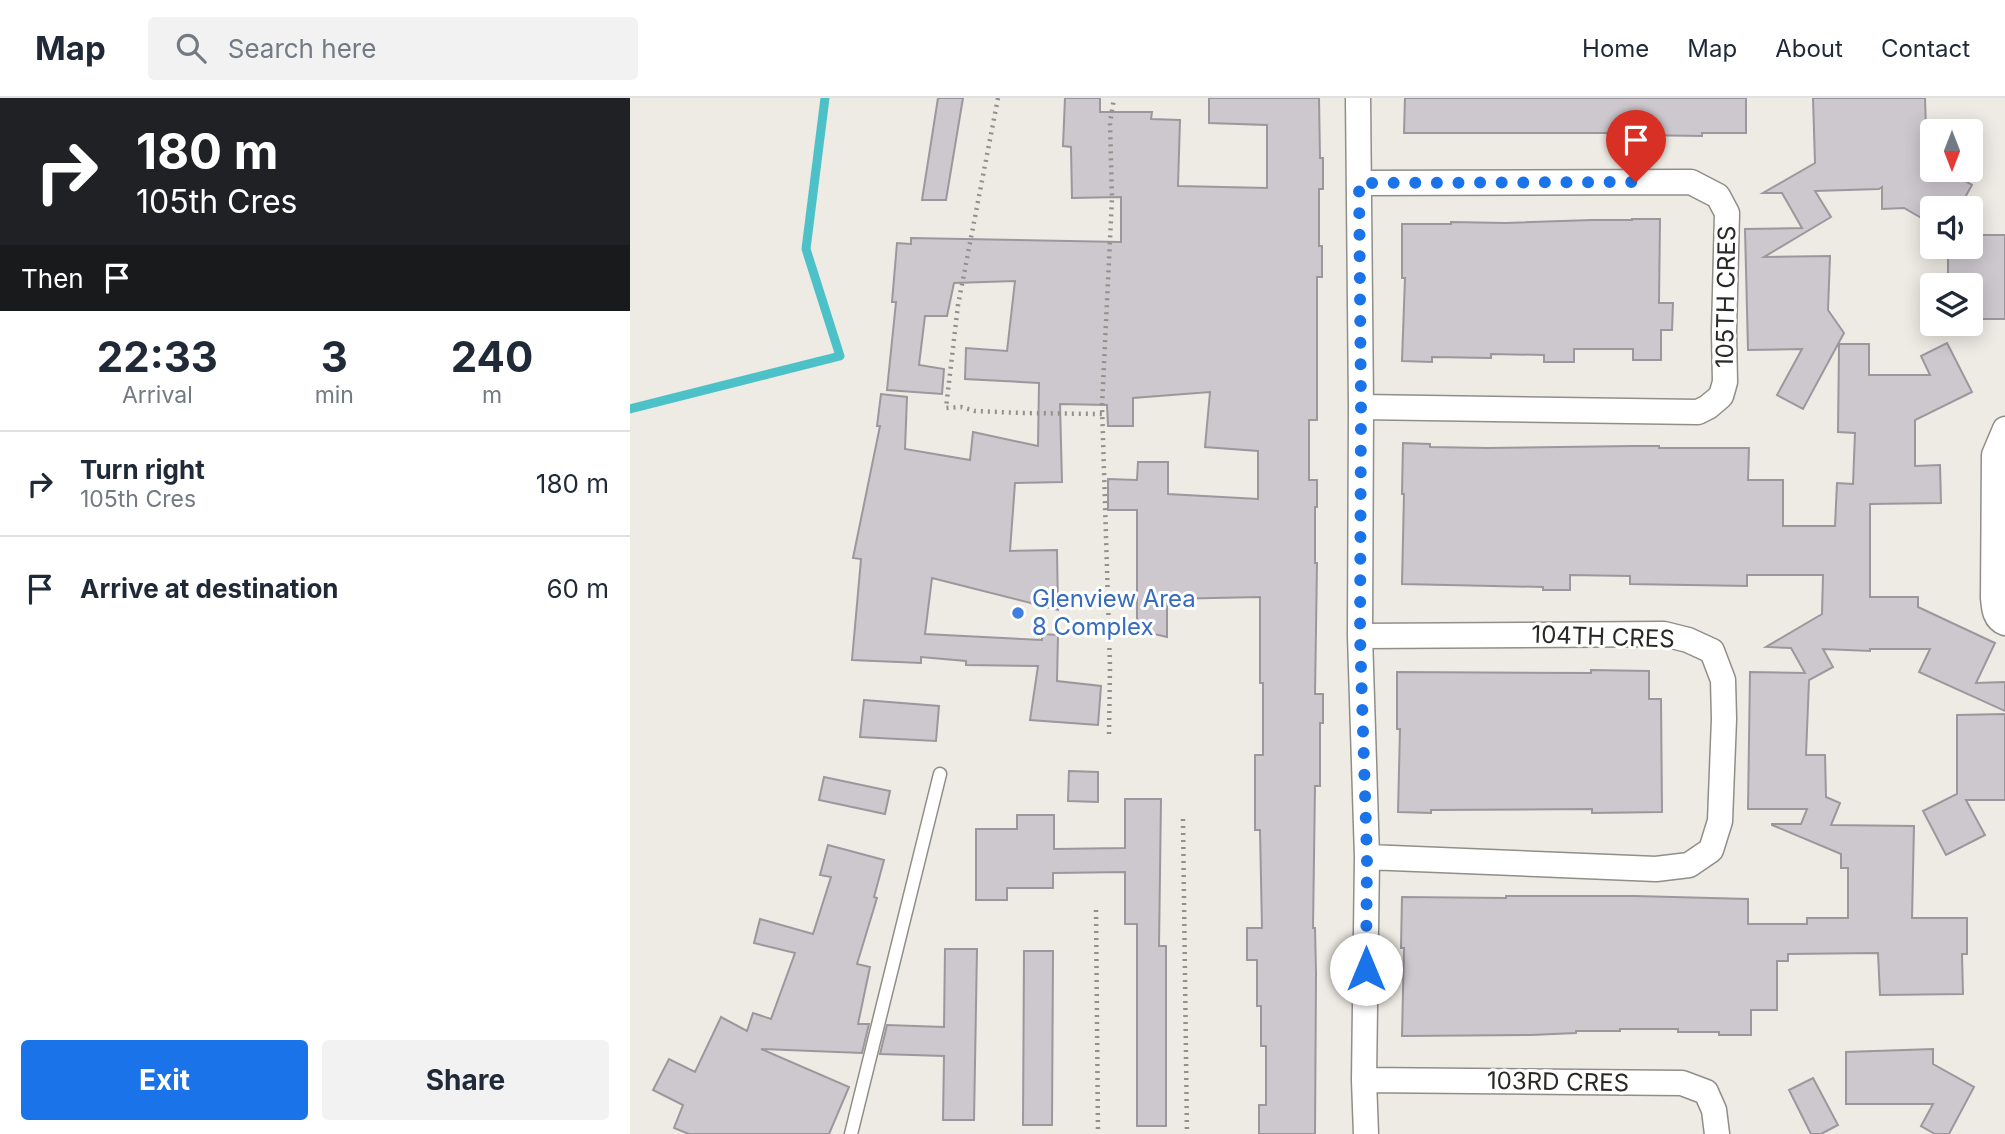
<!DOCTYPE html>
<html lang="en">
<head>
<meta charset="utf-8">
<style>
	body { margin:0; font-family:Inter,sans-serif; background:#f2f2f3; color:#1f2937; height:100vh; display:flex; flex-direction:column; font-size:26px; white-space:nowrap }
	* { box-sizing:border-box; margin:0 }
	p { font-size:23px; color:#747a83 }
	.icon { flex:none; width:38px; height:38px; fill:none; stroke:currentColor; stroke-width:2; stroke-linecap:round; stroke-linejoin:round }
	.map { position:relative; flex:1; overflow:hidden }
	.panel { display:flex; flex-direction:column; background:#fff; width:630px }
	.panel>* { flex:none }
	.guide { background:#202124; color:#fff; overflow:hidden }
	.needle { width:46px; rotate:180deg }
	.fabs { position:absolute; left:1290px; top:21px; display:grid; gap:14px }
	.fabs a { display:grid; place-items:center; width:63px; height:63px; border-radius:7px; background:#fff; box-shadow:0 4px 18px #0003; font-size:35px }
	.pin { position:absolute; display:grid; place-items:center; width:60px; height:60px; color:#fff; margin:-72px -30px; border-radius:50% 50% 50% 0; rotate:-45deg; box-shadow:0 0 7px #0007 }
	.pin .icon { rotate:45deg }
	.me { position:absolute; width:77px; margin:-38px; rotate:0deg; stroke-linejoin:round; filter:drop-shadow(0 0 5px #0008) }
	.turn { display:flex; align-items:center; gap:24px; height:147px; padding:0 21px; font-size:32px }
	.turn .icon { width:91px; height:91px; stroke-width:2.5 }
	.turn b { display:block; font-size:49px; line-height:60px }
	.then { display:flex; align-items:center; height:66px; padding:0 21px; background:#0003; gap:14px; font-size:26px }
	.eta { display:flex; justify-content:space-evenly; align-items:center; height:119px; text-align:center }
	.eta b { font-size:42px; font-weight:700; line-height:49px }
	.action { display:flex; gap:14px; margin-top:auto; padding:14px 21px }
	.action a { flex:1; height:80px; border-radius:7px; background:#1a73e8; color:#fff; font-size:28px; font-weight:700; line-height:80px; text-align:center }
	.action a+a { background:#f2f2f3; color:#1f2937 }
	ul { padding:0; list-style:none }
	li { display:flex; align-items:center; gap:21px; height:105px; padding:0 21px; border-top:2px solid #e0e1e3 }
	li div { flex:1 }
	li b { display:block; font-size:26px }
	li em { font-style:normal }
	header { display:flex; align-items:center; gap:42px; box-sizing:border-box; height:98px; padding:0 35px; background:#fff; border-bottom:2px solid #e0e1e3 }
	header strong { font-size:33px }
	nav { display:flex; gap:38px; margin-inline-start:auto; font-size:24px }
	.search { width:490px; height:63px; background:#f2f2f3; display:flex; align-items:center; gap:18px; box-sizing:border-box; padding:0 24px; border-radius:7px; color:#747a83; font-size:26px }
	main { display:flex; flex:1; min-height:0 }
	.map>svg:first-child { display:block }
</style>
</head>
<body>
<header>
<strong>Map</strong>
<div class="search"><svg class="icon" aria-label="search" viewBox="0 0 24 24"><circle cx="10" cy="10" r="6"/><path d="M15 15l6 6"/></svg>Search here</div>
<nav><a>Home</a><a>Map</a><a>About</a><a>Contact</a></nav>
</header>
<main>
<section class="panel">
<div class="guide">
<div class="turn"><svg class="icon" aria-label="right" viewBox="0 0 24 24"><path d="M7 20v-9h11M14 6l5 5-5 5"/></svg><div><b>180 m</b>105th Cres</div></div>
<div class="then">Then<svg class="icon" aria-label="arrive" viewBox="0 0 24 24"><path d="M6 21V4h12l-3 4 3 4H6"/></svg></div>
</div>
<div class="eta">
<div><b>22:33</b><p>Arrival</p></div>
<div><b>3</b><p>min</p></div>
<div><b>240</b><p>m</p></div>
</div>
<ul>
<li><svg class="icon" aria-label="right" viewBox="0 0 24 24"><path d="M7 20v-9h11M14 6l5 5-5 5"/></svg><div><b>Turn right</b><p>105th Cres</p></div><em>180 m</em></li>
<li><svg class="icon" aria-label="arrive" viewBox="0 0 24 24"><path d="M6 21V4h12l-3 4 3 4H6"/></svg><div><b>Arrive at destination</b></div><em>60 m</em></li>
</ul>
<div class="action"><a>Exit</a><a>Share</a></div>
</section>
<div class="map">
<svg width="1375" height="1036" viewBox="0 0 1375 1036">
	<rect width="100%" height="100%" fill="#edebe3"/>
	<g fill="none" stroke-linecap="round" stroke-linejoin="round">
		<path stroke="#4dc1c8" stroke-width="9" d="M0,311L210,258L176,151L195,0"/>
	</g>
	<path fill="#cdc8ce" stroke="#9c979d" stroke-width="2" d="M308,0H333L316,102H292Z
		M435,0H470V14H522L521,21L550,22L548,88L637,90V27L579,25V0H689L690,60H693V91H689V148H692V179H687V322H679V382H687V409H685V465H687L685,596H693V625H690V688H685L683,830H685L686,875L685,1036H629V1007H636V948H631V908H627V862H617V830H632L630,732H625V657H633V585H630V499L537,501V539L507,532V412H478V381L507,382L508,364H538V396L628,401V353L575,349L580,294L503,300V328H478L477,307L430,306L432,384L385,385L380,453L427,452L428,512L302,480L295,536L412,542V536L428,537L427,583L471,588L468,627L400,622L408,568L336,567V563L291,559V565L222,562L231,461L223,460L250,328H247L251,296L277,299L275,351L340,362L343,334L408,348L409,285L335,281L336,250L377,253L385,183L324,185L317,218H295L289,267L314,271L312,296L257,292L266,204H262L267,145L281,146V140L491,144V99L442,100L441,49L433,48Z
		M775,0H1116V35H1072V38L1005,37V35H774Z
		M1183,0H1295L1297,61L1302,64V72H1315L1342,87L1329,110H1302V126L1274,110L1252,111V89L1249,91L1185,93L1201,119L1134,159L1200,158L1198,212L1214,235L1173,311L1147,297L1172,251L1118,252L1115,131L1172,130L1152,95H1133L1185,65Z
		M1002,121H1030L1029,205H1043L1042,232H1031V262H1003V251H944V264H914V257L861,256V260L802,259V264L772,263L775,180H772V126H821V124L876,125L962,122H1002Z
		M1340,137H1375V221H1340V187H1318V149H1340Z
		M1317,245L1342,294L1285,322V368L1310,367L1311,405L1240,406V499H1288V509L1365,545L1346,585L1375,584V613L1289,574L1300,551H1240V553L1193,551L1203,569L1179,582L1176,657H1195L1196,699L1210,705L1201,727L1284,728L1282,820H1337V856H1332L1333,896L1250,897L1248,855L1158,856V863H1147V912H1121V937H1089V934H1048V931H990V933H946V935L901,937L772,938L774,850H771L772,799L876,800V798H1005L1118,801V826H1177V820H1218V770H1211V756L1142,727V726H1171L1177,711H1118L1120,574L1175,575L1161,550L1136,549L1192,516L1193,477H1117V488L1000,486V478L940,477V492H913V489L772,486L774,396H772L773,345L800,346V349L858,350L1003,348H1029V350H1119L1118,382H1153V428H1205L1207,385L1223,386L1225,335L1208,334L1209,246H1239V277H1300L1291,258Z
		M961,572L1019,573V601H1031L1032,714L962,715V711L801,712V715L768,714L770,631H767V574L961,575Z
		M234,602L309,608L306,643L230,639Z
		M1375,616V702H1336L1355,737L1316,757L1293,713L1327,696V617Z
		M439,673L468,674V704L438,703Z
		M194,679L260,693L255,716L189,702Z
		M495,701H531L529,848H536V1028H507V826H495V774L423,775V790H377V802H346V731H387V717H424V751L495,750Z
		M198,747L254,762L244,799L247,800L227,866L240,869L228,926H239L232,955L131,951L219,989L199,1036H59L44,1030L53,1007L23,992L39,961L65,974L91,919L117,933L123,915L141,921L165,855L124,845L130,821L183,836L201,779L190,777Z
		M315,851H347L344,1022H313L314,958L250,956L257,927L314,929Z
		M394,853H423L422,1027H393Z
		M1303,951V966L1344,989L1319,1036H1305L1291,1028L1303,1006H1216V954Z
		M1183,980L1208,1027L1191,1036H1181L1159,992Z"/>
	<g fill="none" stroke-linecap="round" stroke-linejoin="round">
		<g stroke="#908e87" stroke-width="15">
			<path id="lane" d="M221,1036L310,676"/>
		</g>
		<g stroke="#908e87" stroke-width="27">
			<path id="street" d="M728,0L731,309L730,538L737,759L734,982L736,1036
				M729,85L1061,84L1088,98L1097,115L1094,234L1095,284L1091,298L1078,309L1068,314L731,309
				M1375,331L1364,357L1363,500C1364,509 1364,521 1375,525
				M730,538L1034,536L1058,542L1082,553L1093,582L1094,621L1090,723L1081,752L1059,767L1026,771L737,759
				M734,982L1052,985L1076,994L1084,1012L1087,1036"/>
		</g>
		<path stroke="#91908a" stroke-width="4.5" stroke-dasharray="2 5" stroke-linecap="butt" d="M368,0L328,207L316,310L331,309L345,313L391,315L472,316
			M479,636L480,569L472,308L482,100L480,25L484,0
			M553,721L557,1036
			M466,812L468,1036"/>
		<use href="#lane" stroke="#fff" stroke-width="12"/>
		<use href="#street" stroke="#fff" stroke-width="24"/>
	</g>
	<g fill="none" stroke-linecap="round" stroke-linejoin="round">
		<path stroke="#1a73e8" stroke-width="12" stroke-dasharray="0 21.6" d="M736,871L737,759L730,538L731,309L729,85L1006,84"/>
	</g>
	<circle fill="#3f7fe0" stroke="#fff" stroke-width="2.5" cx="388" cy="515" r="7"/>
	<g text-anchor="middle" stroke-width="6" stroke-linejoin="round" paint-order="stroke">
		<g font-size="24" fill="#282825" stroke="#fff">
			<text transform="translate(1096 199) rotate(-89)" y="8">105TH CRES</text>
			<text transform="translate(973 539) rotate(2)" y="8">104TH CRES</text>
			<text transform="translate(928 984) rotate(1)" y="8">103RD CRES</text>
		</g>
		<g font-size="24" fill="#366cbe" stroke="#fff" text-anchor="start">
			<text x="402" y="509">Glenview Area<tspan x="402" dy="28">8 Complex</tspan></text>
		</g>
	</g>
</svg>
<div class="fabs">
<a><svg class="needle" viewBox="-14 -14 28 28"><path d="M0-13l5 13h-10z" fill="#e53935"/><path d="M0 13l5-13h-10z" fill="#747a83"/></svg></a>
<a><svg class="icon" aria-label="sound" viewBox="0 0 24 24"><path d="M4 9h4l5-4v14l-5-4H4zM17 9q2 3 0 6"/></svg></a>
<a><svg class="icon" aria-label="layers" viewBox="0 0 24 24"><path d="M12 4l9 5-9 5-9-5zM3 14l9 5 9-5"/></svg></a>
</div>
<div class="pin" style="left:1006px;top:84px;background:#d93025"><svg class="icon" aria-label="arrive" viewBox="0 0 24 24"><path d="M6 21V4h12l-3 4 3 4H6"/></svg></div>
<svg class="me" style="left:736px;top:871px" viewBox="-20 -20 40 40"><circle r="19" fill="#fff"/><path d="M0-13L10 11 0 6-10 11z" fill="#1a73e8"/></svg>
</div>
</main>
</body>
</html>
